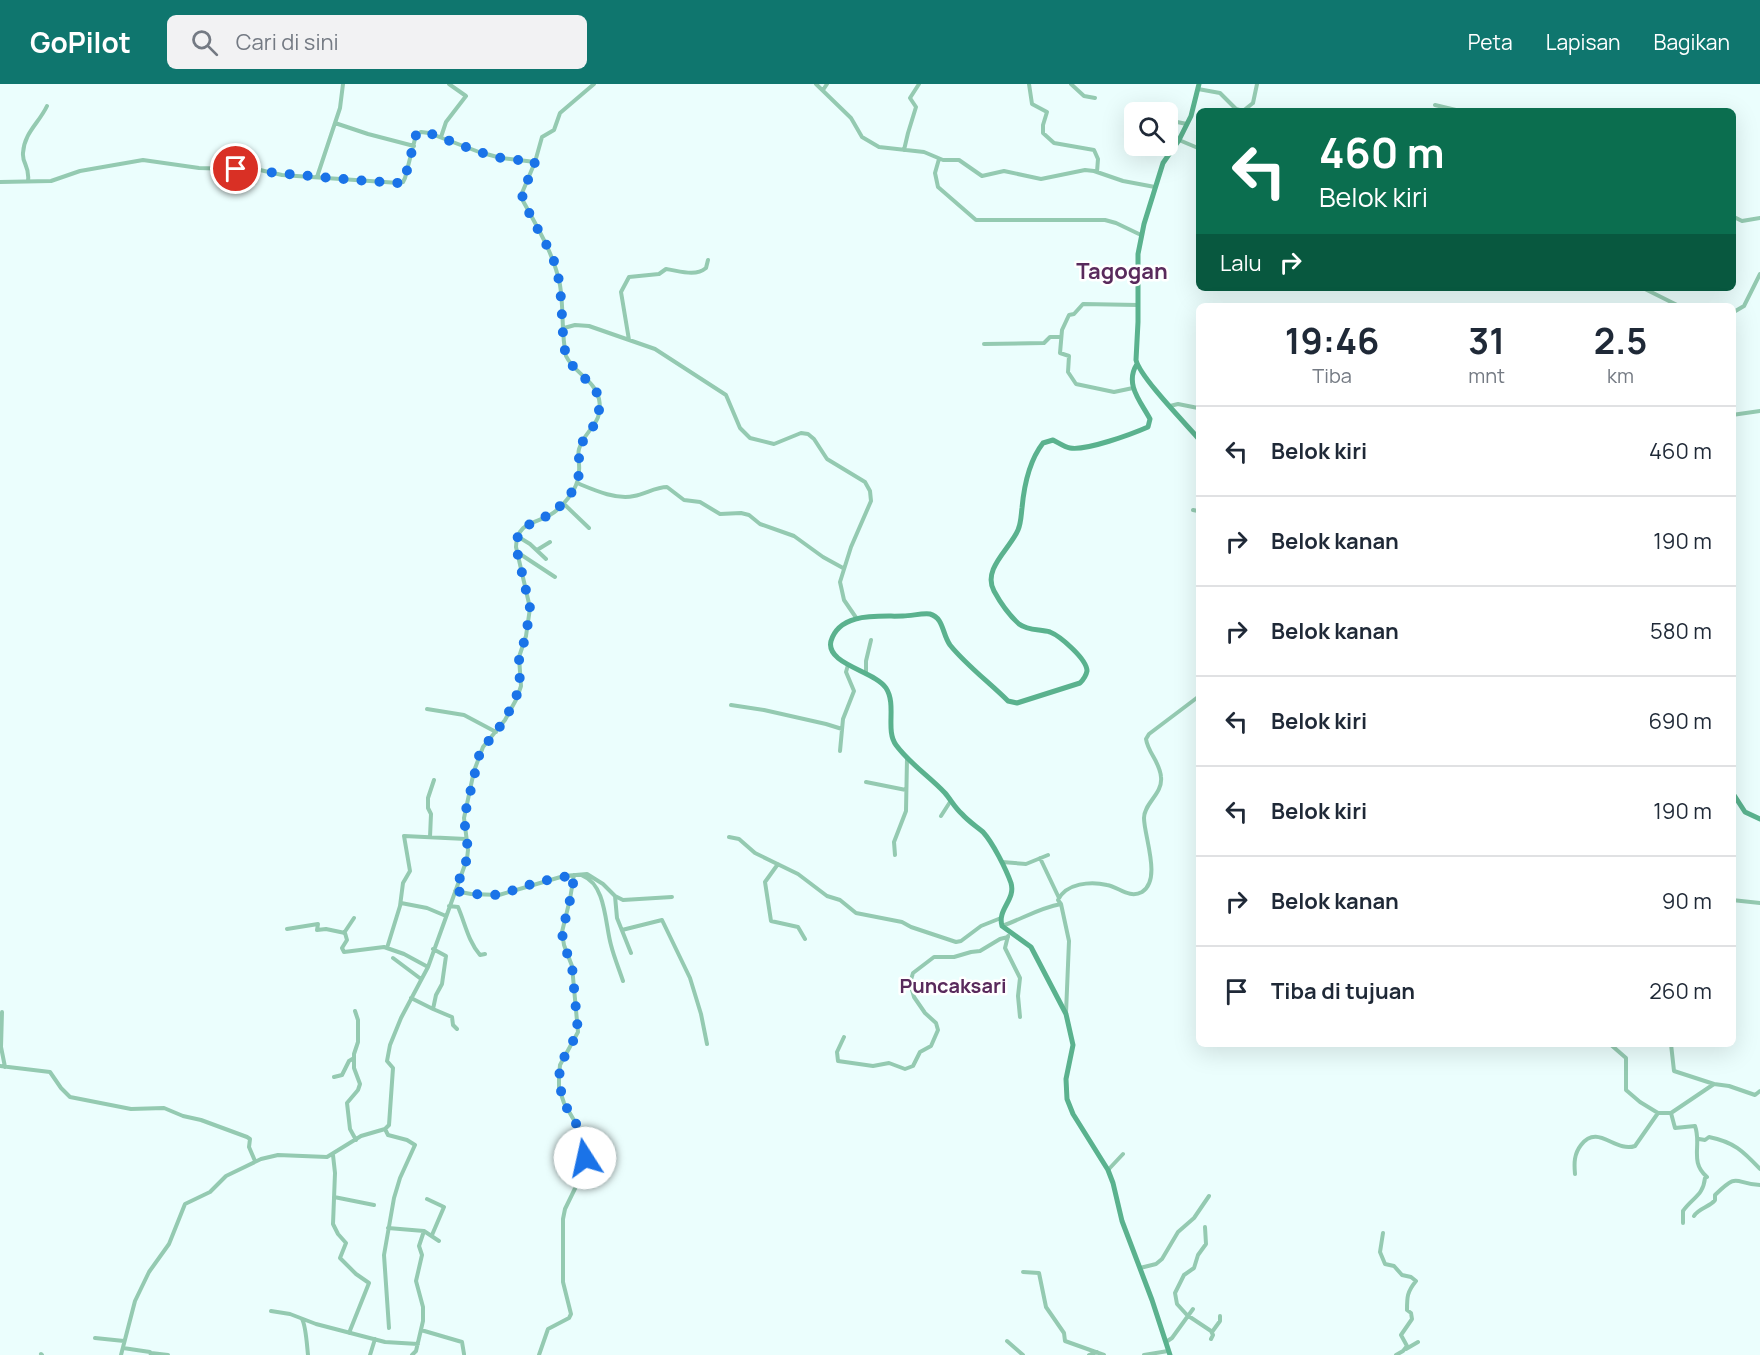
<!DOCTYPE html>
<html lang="id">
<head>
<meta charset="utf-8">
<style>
	body { margin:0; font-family:Manrope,sans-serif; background:#f2f2f3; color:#1f2937; height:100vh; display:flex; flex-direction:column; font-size:22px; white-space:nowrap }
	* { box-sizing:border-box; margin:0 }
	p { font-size:20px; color:#747a83 }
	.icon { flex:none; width:33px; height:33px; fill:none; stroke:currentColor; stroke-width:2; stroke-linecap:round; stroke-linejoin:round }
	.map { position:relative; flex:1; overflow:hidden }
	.details { position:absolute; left:1196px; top:219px; width:540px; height:744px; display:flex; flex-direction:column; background:#fff; border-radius:9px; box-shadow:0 6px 24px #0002 }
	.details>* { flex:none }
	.guide { position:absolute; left:1196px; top:24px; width:540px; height:183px; border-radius:9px; box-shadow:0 6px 24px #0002; background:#0b6e4f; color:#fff; overflow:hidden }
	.tools { position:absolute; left:1124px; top:18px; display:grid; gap:12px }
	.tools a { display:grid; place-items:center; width:54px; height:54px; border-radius:9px; background:#fff; box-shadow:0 6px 24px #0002; font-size:30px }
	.pin { position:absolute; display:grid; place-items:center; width:51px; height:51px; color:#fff; margin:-26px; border:3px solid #fff; border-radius:50%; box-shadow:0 2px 6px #0007 }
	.me { position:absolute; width:66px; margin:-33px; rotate:350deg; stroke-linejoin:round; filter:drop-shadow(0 0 4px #0008) }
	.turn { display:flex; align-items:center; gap:21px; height:126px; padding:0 24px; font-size:27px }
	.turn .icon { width:78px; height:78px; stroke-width:2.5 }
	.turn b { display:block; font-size:42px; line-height:51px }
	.then { display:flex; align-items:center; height:57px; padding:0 24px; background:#0003; gap:12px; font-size:22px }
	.eta { display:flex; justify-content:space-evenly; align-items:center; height:102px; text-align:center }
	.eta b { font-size:36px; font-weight:700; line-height:42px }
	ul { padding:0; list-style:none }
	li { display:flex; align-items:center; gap:18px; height:90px; padding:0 24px; border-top:2px solid #e0e1e3 }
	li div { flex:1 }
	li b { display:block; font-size:22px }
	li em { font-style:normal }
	header { display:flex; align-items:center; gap:36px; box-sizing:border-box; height:84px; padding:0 30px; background:#0f766e; color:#fff }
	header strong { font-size:28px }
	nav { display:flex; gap:33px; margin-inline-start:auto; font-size:21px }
	.search { width:420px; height:54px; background:#f2f2f3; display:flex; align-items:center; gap:15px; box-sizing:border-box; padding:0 21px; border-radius:9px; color:#747a83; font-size:22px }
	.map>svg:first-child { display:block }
</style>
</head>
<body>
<header>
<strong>GoPilot</strong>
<div class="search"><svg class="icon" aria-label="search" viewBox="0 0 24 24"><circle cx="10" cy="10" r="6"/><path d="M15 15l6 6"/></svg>Cari di sini</div>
<nav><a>Peta</a><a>Lapisan</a><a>Bagikan</a></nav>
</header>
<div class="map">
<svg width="1760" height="1271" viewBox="0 0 1760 1271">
	<rect width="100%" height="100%" fill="#ebfefd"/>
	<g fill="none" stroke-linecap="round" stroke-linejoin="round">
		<path stroke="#94cab1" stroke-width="4" d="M343,0L340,24L335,39L368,50L414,62
			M816,0L851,34L862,53L879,63L924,68L943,76H959L982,92L1004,87L1041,95L1085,86L1094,87L1123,97L1155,103
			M1029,0L1032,20L1047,28L1043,41V49L1054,59L1094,66L1098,75L1097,88
			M1071,0L1084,12L1095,14
			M1198,5L1220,9L1236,25L1243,27
			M823,6L827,0
			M1435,21L1460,27
			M1243,27L1253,19L1257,0
			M1167,36L1187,40
			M441,53L446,38L466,12L449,0
			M1179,56L1198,64
			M904,66L908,49L916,23L910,14L919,0
			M939,75L935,89L938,103L976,136H1105L1116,139L1141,151
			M317,93L335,39
			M28,97C30,82 22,80 23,69C24,49 39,39 47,22
			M0,98L51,97L80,87L143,76L199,84L260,86L282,91L399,99L403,98L405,94L416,51L421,48L429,49L479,68L501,74L535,78
			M1732,132L1742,137L1760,134
			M1643,204L1679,222
			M1732,229L1744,222L1760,190
			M564,244L575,241L589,242L655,265L726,311L740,344L750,354L774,360L801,349L808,350L814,355L827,375L865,398L870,407L871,417L851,463L840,498L844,516L857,535
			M629,256L621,208L629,193L659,190L666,185C680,187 695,193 706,184L708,176
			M984,260L1044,259L1050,253H1061
			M1133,304L1114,308L1076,300L1068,288L1069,272L1060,269L1062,246L1069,231L1074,230L1083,220L1138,221
			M1170,322L1178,320L1198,324
			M1732,331L1760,327
			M577,399C594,406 616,416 634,412C645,410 656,403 667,403L684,416L700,418L720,430L741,429L749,431L760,440L794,452L823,473L843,484
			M564,420L589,444
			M1193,426L1198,427
			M517,452L530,460L546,475
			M537,466L550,458
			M517,468L555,493
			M866,589V577L871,556
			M731,621L764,626L826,640L842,645
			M427,625L464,631L496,648
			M840,667L843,635L854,607L846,588L848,581
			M866,698L906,706
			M941,732L950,718
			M430,753L431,730L428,724V714L434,696
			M729,753L739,755L755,769L798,790L827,812L840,816L856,829L902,838L911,843L956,858L961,857L981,842L1001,834
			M895,771L894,758L906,727L907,675
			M1040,774L1059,814
			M1002,778L1026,780L1048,771
			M778,780L765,798L771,837L798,843L805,855
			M583,792C606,801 605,840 611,861C614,873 619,885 623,897
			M455,807L471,810L499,811L564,792L587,790L603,800L615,812L623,816L672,813
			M615,812L617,834L631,869
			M1732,816L1760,819
			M401,819L427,824L446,832
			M1061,820L1069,857L1066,929
			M449,822L458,823C465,839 468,857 480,871L485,870
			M1002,842C1022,835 1039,824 1061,820L1058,816C1066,799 1091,797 1107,801C1119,803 1129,815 1142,808C1162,796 1144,752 1144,734C1144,719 1163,710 1161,693C1160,678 1148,669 1146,655L1149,650L1198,613
			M287,845L318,840L317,846L326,845L345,849L347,856L342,864L344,868L384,863L404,870L428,883
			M622,846L662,836L690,894L701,930L707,960
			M344,849L354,834
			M1008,852L1005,864L1020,894L1018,912L1020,933
			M387,864L400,822L403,799L410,787L404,752L466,755
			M433,865L446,872L442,900L436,911L433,925L452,933L453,941L457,945
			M393,874L421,895
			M411,914L433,925
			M355,927L358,936V958L354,970V984L360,1000L358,1006L347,1019L350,1045L356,1056
			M2,928L1,963L5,983
			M844,953L837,968L838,977L873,982L889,979L905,985L913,982L920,968L931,962L938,946L936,939L925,929L914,913L910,899L913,889L934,873H954L971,868L980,867L1000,855L1008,853
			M1610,960L1626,974V1006L1640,1018L1658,1029H1671L1714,1000L1729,1002L1755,1011L1760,1007
			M1671,960L1674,987L1714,1000
			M0,982L50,988L61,1004L70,1013L131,1025L164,1024L183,1032L201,1036L247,1053L250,1055L249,1063L255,1077
			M334,993L342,991L349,977L354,974
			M1671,1029L1675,1044L1695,1042C1702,1061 1689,1078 1707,1093L1705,1094C1703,1112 1693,1113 1683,1127V1139
			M385,1045L388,1051L407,1056L415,1061L400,1094L394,1114L384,1171L389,1244
			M1699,1055L1705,1056L1709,1053C1734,1058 1743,1067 1760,1085
			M333,1071L335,1089L333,1140L338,1150L346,1159L340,1174L356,1190L369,1199L349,1249
			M1108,1086L1123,1070
			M1575,1090C1574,1079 1574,1070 1581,1061C1598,1039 1615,1069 1635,1062L1658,1029
			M334,1113L374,1121
			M427,1115L444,1123L432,1151
			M1694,1132C1699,1124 1710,1123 1715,1116V1111C1740,1087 1733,1100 1760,1101
			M1205,1143L1206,1160L1198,1171L1194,1184L1184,1191L1175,1209L1177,1220L1187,1231L1211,1247L1213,1251L1211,1255
			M388,1144L424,1147L439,1157
			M1383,1149L1380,1168L1385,1180L1394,1182L1402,1191L1411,1193L1416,1197C1407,1208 1407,1213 1407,1226L1411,1229L1412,1235L1401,1251L1407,1262L1403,1267L1396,1271
			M1140,1184L1156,1180L1162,1175L1178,1148L1194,1134L1209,1112
			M1023,1188L1039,1189L1046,1223L1064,1249L1065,1257L1104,1271
			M271,1227L290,1230L316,1240L385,1258L418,1260
			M302,1235C306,1242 307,1262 308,1271
			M421,1246L462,1258L464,1270
			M1212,1248L1220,1237V1232
			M95,1254L124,1257
			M1007,1257L1023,1271
			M1166,1258L1172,1254L1193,1225
			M123,1264L150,1268L151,1271
			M1406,1265L1418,1258
			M151,1269L168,1271
			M41,1270L42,1271
			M121,1271L135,1217L149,1188L169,1160L185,1120L210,1108L226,1092L261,1075L278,1071L327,1073L361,1052L385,1045L389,1041L393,984L387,977L390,961L401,934L428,883L467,775L468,766L464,734L474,687L483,663L505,636L517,614L521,602L519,573L526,552L530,524L516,463C517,434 541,441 557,426C568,416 579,403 579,387C580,380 577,372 579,365C585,345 604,340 599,315C595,296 574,289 566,272C561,249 564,225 560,201C554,170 537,143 522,115V109L535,78L542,53L554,46L560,29L594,0
			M370,1271L375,1255
			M412,1271L416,1267L423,1237V1223L416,1197L422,1171L419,1162L424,1147
			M539,1271L548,1245L569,1234L571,1230L563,1198V1135L565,1125L584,1086L585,1063L582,1050L564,1019L559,1004V993L560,981L578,948L572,882L564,861L562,848L570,815L574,791
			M1089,1271L1097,1268
			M1144,1271L1168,1267"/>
		<path stroke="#5ab28e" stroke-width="5" d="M1137,280C1124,300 1141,318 1150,335L1148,343C1132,350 1086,367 1070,364C1064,363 1059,359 1053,356L1043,359C1029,377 1024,402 1022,424C1021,432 1021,439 1018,446C1010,465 982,485 994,507C1000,518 1010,532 1019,540C1028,547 1040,545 1050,548C1060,552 1087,575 1087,587C1086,592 1083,596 1080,599L1017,619L1008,617C990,599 966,581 950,561C942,550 944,534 930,530C921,529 912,532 903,532C881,533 840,527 831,557C825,580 875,587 886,604C897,621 885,646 896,661C910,680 929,692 945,709C951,716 955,724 962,730C968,737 976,742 983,748C993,759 1006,785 1011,799C1016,816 997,825 1002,842L1031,863L1066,930L1073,961L1066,995L1067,1015L1073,1030L1108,1086L1113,1099L1122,1137L1152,1216L1170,1271
			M1198,354C1185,339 1140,293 1136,276L1138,238V170L1144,140L1163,79L1179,56L1191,32L1199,0
			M1732,708L1745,728L1760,735"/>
	</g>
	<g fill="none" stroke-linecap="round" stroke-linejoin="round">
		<path stroke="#1a73e8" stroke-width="10" stroke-dasharray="0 18" d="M236,85C290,90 345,96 399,99L403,98L405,94L416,51L421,48L429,49L479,68L501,74L535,78L522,111C530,137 548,158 556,183C564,213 560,243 566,272L570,279L596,306L599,317V331L597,337L579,363V391L570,412L553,429L524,443L516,456L517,467L530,524L526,552L519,573L520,604L505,636L480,668L464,734L468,766L467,775L455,807L471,810L499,811L538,798L574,791L572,808L562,849L564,861L572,882L578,948L560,981L559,999L564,1019L582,1050L585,1074"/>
	</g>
	<g text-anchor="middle" stroke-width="5" stroke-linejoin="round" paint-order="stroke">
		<g font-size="20" font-weight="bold" fill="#592a5c" stroke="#fff">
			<text x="953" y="909">Puncaksari</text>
		</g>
		<g font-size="22" font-weight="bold" fill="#592a5c" stroke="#fff">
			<text x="1122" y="195">Tagogan</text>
		</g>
	</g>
</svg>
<div class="tools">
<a><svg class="icon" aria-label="search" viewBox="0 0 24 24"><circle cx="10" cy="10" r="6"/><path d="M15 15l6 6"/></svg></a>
</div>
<div class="pin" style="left:236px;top:85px;background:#d93025"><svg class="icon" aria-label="arrive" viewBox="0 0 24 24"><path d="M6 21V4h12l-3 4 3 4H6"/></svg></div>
<svg class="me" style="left:585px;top:1074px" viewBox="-20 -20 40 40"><circle r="19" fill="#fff"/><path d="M0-13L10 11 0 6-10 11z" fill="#1a73e8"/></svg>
<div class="guide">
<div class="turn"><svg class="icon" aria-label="left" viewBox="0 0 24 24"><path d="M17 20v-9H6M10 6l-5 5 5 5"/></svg><div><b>460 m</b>Belok kiri</div></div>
<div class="then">Lalu<svg class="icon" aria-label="right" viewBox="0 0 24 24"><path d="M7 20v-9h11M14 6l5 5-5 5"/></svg></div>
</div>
<section class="details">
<div class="eta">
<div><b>19:46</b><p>Tiba</p></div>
<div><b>31</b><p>mnt</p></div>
<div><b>2.5</b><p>km</p></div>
</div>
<ul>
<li><svg class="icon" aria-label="left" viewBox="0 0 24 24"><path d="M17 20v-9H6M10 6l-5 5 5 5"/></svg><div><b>Belok kiri</b></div><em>460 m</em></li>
<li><svg class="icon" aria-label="right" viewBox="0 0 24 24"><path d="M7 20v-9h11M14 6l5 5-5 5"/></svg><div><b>Belok kanan</b></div><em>190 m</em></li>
<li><svg class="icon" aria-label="right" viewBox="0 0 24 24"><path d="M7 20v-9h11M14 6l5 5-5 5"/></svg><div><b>Belok kanan</b></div><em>580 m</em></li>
<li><svg class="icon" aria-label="left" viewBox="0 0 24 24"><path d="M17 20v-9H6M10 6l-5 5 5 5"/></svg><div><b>Belok kiri</b></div><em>690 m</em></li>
<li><svg class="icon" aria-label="left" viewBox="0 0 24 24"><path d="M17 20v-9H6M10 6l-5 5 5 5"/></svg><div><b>Belok kiri</b></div><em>190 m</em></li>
<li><svg class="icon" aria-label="right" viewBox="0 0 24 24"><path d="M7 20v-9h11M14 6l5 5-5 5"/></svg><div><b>Belok kanan</b></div><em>90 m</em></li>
<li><svg class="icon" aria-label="arrive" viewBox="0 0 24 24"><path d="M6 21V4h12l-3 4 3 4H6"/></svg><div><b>Tiba di tujuan</b></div><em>260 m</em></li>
</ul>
</section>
</div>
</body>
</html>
